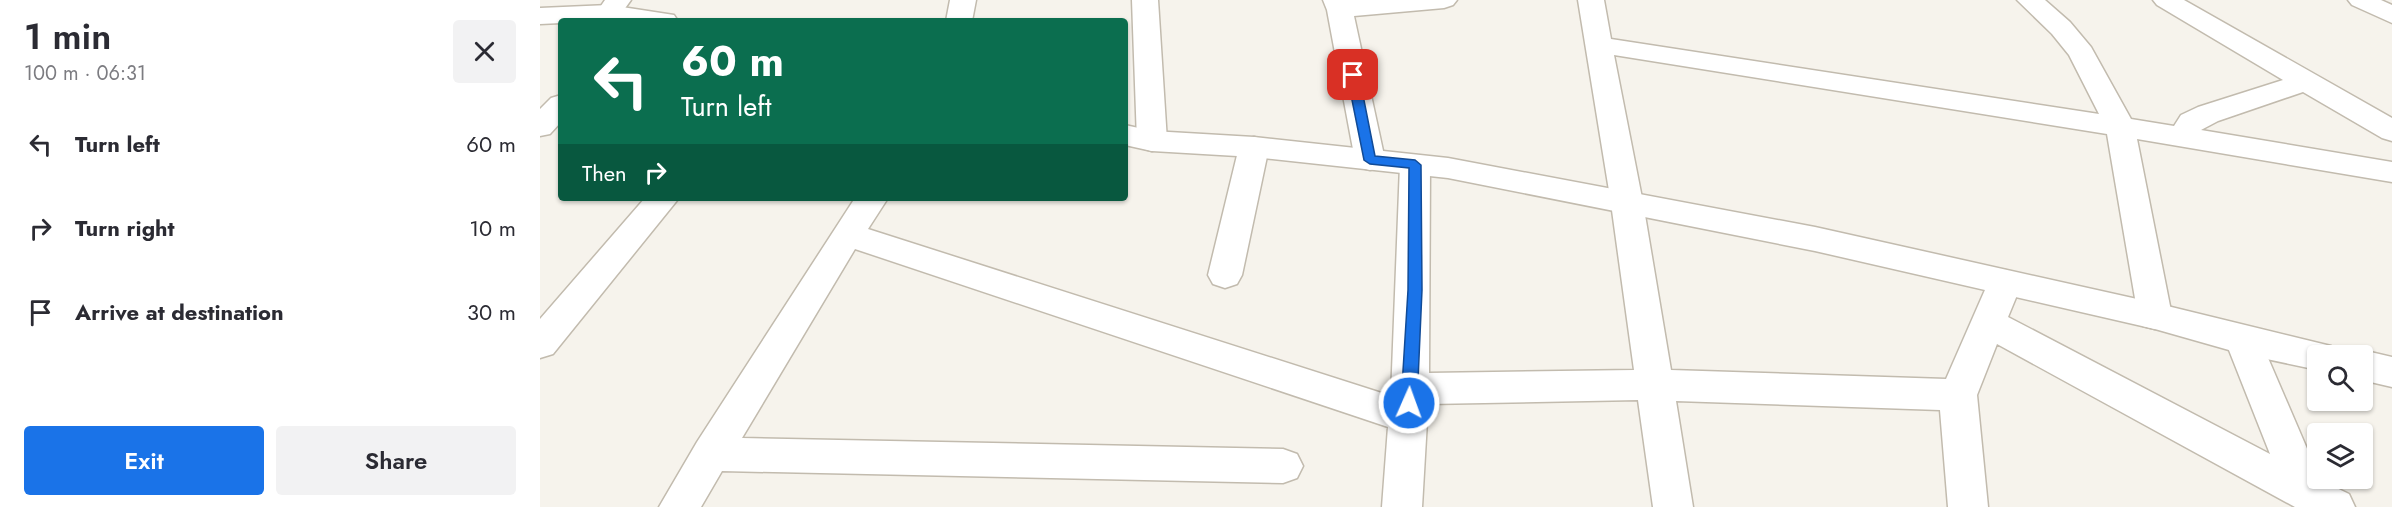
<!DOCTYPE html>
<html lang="en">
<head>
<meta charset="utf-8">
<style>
	body { margin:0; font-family:Jost,sans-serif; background:#f2f2f3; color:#2b2b33; height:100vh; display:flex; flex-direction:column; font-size:22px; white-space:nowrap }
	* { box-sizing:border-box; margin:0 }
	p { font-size:20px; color:#7c7c81 }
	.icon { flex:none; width:33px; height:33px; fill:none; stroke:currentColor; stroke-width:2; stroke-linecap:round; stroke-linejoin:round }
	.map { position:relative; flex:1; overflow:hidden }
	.sheet { display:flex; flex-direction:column; background:#fff; width:540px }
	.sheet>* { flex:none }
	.top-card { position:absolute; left:18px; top:18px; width:570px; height:183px; border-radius:6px; box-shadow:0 2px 4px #0004; background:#0b6e4f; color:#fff; overflow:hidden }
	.buttons { position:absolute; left:1767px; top:345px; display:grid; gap:12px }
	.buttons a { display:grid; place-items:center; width:66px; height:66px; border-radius:6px; background:#fff; box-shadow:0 2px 4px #0004; font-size:30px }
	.pin { position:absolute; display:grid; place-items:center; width:51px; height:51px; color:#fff; margin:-26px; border-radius:12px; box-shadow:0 3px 9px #0006 }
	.me { position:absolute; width:66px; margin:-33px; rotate:2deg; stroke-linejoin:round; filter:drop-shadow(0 0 4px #0008) }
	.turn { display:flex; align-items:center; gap:21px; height:126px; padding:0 24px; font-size:27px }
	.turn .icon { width:78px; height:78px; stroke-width:2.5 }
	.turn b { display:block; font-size:42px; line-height:51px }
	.then { display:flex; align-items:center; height:57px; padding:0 24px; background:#0003; gap:12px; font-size:22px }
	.round { display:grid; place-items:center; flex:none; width:63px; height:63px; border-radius:6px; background:#f2f2f3 }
	.head { display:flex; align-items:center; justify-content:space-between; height:102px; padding:0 24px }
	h1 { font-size:36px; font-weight:600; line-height:45px }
	.cta { display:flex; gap:12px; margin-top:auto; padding:12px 24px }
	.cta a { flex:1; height:69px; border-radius:6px; background:#1a73e8; color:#fff; font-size:24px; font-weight:600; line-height:69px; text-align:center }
	.cta a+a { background:#f2f2f3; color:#2b2b33 }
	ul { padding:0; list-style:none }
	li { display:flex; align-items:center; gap:18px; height:84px; padding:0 24px }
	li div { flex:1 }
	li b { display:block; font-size:22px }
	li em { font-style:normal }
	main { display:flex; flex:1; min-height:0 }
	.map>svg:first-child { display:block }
</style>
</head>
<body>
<main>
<section class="sheet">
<div class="head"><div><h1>1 min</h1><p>100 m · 06:31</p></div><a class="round"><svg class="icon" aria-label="close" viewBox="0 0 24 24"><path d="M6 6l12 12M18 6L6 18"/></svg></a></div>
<ul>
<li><svg class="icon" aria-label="left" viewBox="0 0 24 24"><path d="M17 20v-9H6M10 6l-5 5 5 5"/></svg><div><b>Turn left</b></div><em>60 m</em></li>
<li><svg class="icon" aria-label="right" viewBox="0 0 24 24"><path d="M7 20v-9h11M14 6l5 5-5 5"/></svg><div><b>Turn right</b></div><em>10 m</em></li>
<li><svg class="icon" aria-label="arrive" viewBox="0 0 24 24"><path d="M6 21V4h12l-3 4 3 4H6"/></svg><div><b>Arrive at destination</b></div><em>30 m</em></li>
</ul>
<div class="cta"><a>Exit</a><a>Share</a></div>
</section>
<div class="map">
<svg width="1852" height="507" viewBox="0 0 1852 507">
	<rect width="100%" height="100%" fill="#f6f3ec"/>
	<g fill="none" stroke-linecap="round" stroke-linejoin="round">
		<g stroke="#c2bbae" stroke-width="3">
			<path id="minor" d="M65,0H91L78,18L69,21L60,18L56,13Z
				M410,0H436L432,21H406Z
				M592,0H618L627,141L622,148L612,151L602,148L597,141Z
				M783,0H917L913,5L904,8L814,16L845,160L841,167L830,170L819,167L815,160L787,10Z
				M1038,0H1064L1071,39L1559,114L1529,55L1512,34L1477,0H1505L1530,22L1551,47L1591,119L1634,126L1641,115L1658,107L1743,80L1617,5L1613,0H1644L1852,118V141L1842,138L1763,92L1678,121L1661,130L1852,162V182L1597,139L1632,316L1627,326L1615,329L1603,326L1598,316L1567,134L1074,55L1103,203L1131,370L1406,379L1448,283L1453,274L1465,270L1477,274L1482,283L1468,317L1730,454L1685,340L1690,330L1703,326L1716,330L1768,451L1776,478L1809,494L1815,507H1755L1457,344L1437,395L1448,507H1408L1400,410L1136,401L1153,507H1113L1098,400L888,404L882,507H842L848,427L315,249L202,438L743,449L757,454L763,466L757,478L743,483L182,471L161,507H119L157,442L315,198H348L328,229L851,396L860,165L864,158L875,155L886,158L890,165L889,373L1094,370L1071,203Z
				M1808,0H1841L1852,5V23L1812,5Z
				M21,95V122L10,134L0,136V109L11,98Z
				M714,137L725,140L729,147L702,275L697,284L685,288L673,284L668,275L699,147L703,140Z
				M105,198H139L13,354L0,358V319Z"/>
		</g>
		<g stroke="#c2bbae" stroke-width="3">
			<path id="tertiary" d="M69,5L134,15L138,21H21V23L0,24V8Z
				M585,125L612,131L714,137L908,158L1275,227L1615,303L1791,346L1796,356H1778V370L1703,354L1615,329L1275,251L908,178L714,157L612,151L585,145Z
				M1822,350L1852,357V387L1822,380V356H1809Z"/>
		</g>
		<use href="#minor" fill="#fff" fill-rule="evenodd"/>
		<use href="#tertiary" fill="#fff" fill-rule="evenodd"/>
	</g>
	<path fill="#1a73e8" stroke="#114b97" stroke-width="1.5" d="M813,71L819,75L835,156L875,160L881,165L882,290L877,403L875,408L869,409L864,408L861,403L868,290L869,168L830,164L824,160L807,75Z"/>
</svg>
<div class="buttons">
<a><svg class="icon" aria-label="search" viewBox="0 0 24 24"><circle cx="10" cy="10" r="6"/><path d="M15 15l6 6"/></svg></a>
<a><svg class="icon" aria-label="layers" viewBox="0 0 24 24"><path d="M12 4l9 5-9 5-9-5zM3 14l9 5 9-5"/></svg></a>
</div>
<div class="pin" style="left:813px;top:75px;background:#d93025"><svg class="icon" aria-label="arrive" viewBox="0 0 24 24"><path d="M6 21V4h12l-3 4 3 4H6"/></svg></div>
<svg class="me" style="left:869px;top:403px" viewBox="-20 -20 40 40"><circle r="17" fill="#1a73e8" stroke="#fff" stroke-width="3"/><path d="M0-11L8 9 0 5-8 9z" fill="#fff"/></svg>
<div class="top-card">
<div class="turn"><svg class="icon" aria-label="left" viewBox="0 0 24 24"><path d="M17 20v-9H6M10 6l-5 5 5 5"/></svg><div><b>60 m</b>Turn left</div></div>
<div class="then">Then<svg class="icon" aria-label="right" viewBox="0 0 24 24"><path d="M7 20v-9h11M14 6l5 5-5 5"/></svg></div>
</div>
</div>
</main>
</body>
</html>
